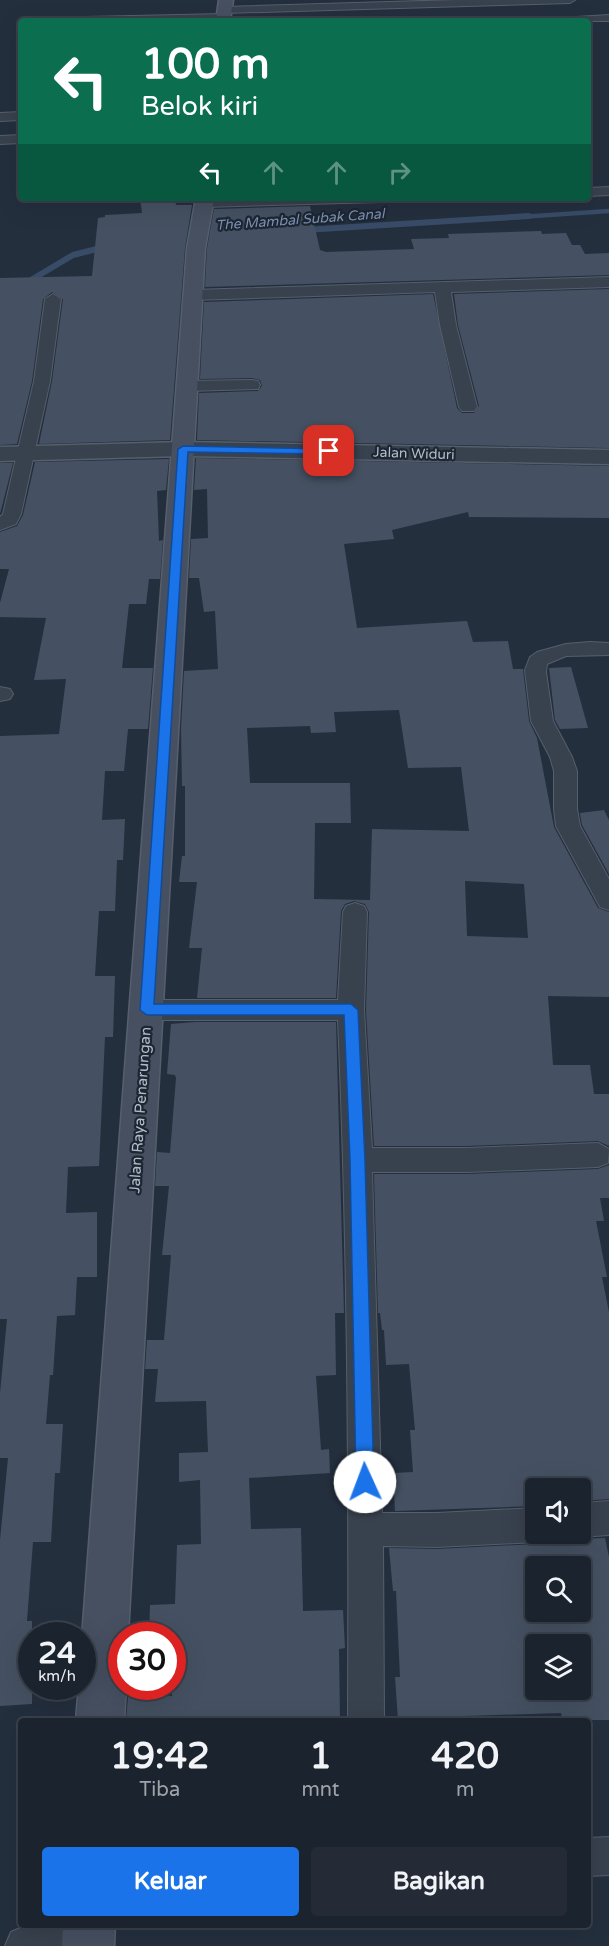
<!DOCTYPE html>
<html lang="id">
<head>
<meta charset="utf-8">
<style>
	body { margin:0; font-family:"Varela Round",sans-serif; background:#242b36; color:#f1f3f6; height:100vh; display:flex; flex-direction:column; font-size:22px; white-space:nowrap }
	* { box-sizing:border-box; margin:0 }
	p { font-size:20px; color:#a0a4aa }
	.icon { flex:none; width:33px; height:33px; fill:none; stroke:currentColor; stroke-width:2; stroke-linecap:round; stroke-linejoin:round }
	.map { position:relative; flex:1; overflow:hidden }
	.side { position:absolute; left:18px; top:1718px; width:573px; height:210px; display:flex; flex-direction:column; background:#1b232e; border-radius:6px; box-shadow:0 6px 24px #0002,0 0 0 2px #39404a }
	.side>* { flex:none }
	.banner { position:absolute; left:18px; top:18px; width:573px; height:183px; border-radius:6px; box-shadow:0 6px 24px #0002,0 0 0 2px #39404a; background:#0b6e4f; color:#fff; overflow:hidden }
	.fabs { position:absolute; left:525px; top:1478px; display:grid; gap:12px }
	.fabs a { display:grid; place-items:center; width:66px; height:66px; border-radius:6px; background:#1b232e; box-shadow:0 6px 24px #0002,0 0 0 2px #39404a; font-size:30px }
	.speed { position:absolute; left:18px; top:1622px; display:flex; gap:12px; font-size:30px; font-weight:700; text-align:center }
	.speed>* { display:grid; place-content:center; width:78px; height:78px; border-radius:50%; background:#1b232e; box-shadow:0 6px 24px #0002,0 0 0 2px #39404a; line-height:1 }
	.speed small { font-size:15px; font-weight:400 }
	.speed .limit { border:9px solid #d22; background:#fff; color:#111 }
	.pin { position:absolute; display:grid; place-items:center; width:51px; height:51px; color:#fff; margin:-26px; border-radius:12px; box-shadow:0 3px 9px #0006 }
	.me { position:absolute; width:66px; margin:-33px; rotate:358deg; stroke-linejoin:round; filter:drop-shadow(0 0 4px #0008) }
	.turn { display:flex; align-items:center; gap:21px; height:126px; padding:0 24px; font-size:27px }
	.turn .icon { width:78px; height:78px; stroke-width:2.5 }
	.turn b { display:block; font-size:42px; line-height:51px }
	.lanes { display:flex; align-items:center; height:57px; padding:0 24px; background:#0003; justify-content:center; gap:30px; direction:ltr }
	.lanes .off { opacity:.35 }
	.eta { display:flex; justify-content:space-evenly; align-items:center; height:102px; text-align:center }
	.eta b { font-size:36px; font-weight:700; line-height:42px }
	.primary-button { display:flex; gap:12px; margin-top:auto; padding:12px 24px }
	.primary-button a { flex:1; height:69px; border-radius:6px; background:#1a73e8; color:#fff; font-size:24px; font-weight:700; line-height:69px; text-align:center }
	.primary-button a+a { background:#242b36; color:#f1f3f6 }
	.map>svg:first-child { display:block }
</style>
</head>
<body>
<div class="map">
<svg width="609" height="1946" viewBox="0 0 609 1946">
	<rect width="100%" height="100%" fill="#242f3e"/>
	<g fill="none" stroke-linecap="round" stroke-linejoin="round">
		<path stroke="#394c67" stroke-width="4.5" d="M505,218L609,211"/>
		<path stroke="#394c67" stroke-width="6" d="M304,230L529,216
			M26,283L73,255L105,247"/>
	</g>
	<path fill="#455162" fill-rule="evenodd" d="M140,198H175L176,205H192L185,248L170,440L39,444L52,381L63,299L52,292L43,299L32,381L17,444L0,445V278L92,276L98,218L105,217V215L142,213Z
		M310,206L320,250L326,252L414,249L411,239L449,238L448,234L541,231L542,234L566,233L572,245H580L585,254L609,253V275L205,287L207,248L214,209Z
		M609,289V448L197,440L199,393L258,391L262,386L260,380L252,378L200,379L204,302L433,294L457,408L462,413H474L479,406L458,325L454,294Z
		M196,458L609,466V518L469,517L468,512L392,530L394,539L344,544L357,628L467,621L473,642L508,641L513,669H523L529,721L537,738L554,827L598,908L609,912V997L548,996L553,1065H590L594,1094H609V1146L598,1141L467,1146H374L366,1010L369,912L365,904L354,901L345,904L341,911L336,998H197L202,948H189L197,882H179L182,856H185V786H182L181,729L184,671L218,669L215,611L204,612L199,578H189L191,539L208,538L207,489L194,490ZM399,710L408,768L461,767L469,831L372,829L370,900L314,899L315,823H351L350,783H250L247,728L310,726L311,733L336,732L334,712ZM465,881L524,884L528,938L467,936Z
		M169,459L166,490L157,491L159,541L163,540L160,579H149L146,604H129L122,668H153L148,729H128L124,771H105L102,820L125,819L123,860H117L115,911H99L95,976H115L113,1037H105L99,1166L68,1167L66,1213L97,1212V1277H77L75,1315L57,1316L53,1375H50L46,1424H63L60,1473H55L51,1542H33L27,1621H32V1704L0,1706V1540L8,1458H0V1393L7,1319H0V736L59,734L66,679L34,680L46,618L0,617V603L9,569H0V532L17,526L23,515L35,462Z
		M0,463H13L0,514Z
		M571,667L588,728L560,729L555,720L549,668Z
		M604,810L609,820V874L582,825L580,813Z
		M195,1022H336L344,1313H335L336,1375L316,1376L321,1450L329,1449L330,1473L249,1478L251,1529L301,1528L303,1611L343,1610L345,1648L339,1649L340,1720H126L128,1697L172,1696V1635H149L150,1605L175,1604L177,1545L201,1544L200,1480L179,1482V1453L208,1452L206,1401L155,1402L158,1369H145L147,1340H164L171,1255H162L169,1186H155L157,1152L170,1153L176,1078L175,1075L167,1074L171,1024Z
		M609,1165V1198H600L604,1221H596L607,1277H602L609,1312V1499L580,1501V1488H536V1506L395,1511L393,1473L413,1472L410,1430H415L409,1364L386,1365L384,1330H382L380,1313H378L374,1174H467L598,1169Z
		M552,1533H569L580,1539L605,1538L609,1557V1720H562L561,1713L434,1717L435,1720H398L395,1677H400L396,1591H393L389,1548L437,1549L536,1544L549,1539ZM536,1566H580V1611H536ZM536,1644H580V1689H536Z"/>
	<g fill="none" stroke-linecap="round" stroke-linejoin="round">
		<g stroke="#565f6c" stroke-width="2">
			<path id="minor" d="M456,0H575L570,3L225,13L219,10L225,7Z
				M224,14L230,17L228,19L80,20L86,17Z
				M609,15V21H554L560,18Z
				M21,112V120L0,121V113Z
				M21,135V143L0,144V136Z
				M609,187V195L588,196V188Z
				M233,198H388L381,202L204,207L197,203L204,199Z
				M609,277V287L451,292L456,325L477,407L474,411H462L459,407L440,325L435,292L193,300L185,295L193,290Z
				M53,294L61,299L50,381L21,514L16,524L0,530V517L3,514L34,381L45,299Z
				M252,380L258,381L260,385L258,389L187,391L179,386L187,381Z
				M590,642L609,643V655L566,656L547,664L546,672L553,721L572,757L577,771V809L580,826L609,879V910L600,907L556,826L554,809V771L550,757L531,721L525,670L530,657L537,652L566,644Z
				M0,687L10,689L13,694L10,699L0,701Z
				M355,903L364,906L367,912L364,1010L372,1148H467L598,1143L609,1149L608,1163L598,1167L467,1172H372L382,1513H437L536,1508V1533H550L548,1537L536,1542L437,1547L383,1546L384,1720H348C349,1487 348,1253 338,1020H147L138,1017L134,1010L138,1003L147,1000H338L343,912L346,906Z
				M609,1501V1535L580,1537L571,1533H580V1503Z
				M609,1837V1875L588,1876V1838Z
				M41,1924H100L103,1926L109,1940L106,1946H5L11,1932L25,1926Z"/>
		</g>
		<g stroke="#565f6c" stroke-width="3">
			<path id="tertiary" d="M183,442L609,450V464L183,456L0,461V447Z"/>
		</g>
		<g stroke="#565f6c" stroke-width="3">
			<path id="secondary" d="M219,0H233L230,21H216Z
				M196,198H214L205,248L128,1635H122V1686H126L124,1720H76L79,1686H82V1637L187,248Z
				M63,1924H115L114,1946H62Z"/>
		</g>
		<use href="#minor" fill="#38414e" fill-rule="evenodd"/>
		<use href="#tertiary" fill="#38414e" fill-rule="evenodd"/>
		<use href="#secondary" fill="#465061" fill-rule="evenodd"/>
	</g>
	<path fill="#1a73e8" stroke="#114b97" stroke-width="1.5" d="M183,446L329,449L334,451L329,454L188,452L154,1004H351L358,1010L365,1160L374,1482L371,1488L365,1491L358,1488L356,1482L350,1160L344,1015H147L140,1010L178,449Z"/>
	<g text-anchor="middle" stroke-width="4.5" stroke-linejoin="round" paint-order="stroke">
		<g font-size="14" font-style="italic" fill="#7c92b1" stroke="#1d2633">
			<text transform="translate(300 219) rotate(-4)" y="5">The Mambal Subak Canal</text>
		</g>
		<g font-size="14" fill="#b4bcc9" stroke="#1d2633">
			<text transform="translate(414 453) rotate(2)" y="5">Jalan Widuri</text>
		</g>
		<g font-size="15" fill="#b4bcc9" stroke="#1d2633">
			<text transform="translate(140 1110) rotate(-86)" y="5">Jalan Raya Penarungan</text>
		</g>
	</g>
</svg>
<div class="fabs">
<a><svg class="icon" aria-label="sound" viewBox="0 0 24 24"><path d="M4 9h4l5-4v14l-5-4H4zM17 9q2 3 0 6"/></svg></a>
<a><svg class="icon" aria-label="search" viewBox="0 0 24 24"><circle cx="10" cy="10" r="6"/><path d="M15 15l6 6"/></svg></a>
<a><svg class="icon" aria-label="layers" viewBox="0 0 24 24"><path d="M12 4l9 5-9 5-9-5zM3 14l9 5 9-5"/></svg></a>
</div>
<div class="speed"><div>24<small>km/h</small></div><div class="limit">30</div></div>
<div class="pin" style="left:329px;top:451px;background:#d93025"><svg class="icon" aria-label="arrive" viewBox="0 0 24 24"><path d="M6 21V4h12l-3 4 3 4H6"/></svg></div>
<svg class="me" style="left:365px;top:1482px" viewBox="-20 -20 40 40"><circle r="19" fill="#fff"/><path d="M0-13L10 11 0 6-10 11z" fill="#1a73e8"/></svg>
<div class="banner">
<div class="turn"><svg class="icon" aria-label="left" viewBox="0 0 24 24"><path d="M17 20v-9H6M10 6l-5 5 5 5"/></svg><div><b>100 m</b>Belok kiri</div></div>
<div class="lanes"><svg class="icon" aria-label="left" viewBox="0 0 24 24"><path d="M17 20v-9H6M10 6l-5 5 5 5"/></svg><svg class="icon off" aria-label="ahead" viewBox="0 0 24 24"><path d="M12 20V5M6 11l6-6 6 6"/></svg><svg class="icon off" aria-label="ahead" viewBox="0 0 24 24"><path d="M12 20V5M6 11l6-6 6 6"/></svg><svg class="icon off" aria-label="right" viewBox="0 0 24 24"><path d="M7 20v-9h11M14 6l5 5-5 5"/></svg></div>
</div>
<section class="side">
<div class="eta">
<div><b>19:42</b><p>Tiba</p></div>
<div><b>1</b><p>mnt</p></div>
<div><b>420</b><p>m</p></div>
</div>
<div class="primary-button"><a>Keluar</a><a>Bagikan</a></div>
</section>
</div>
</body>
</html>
